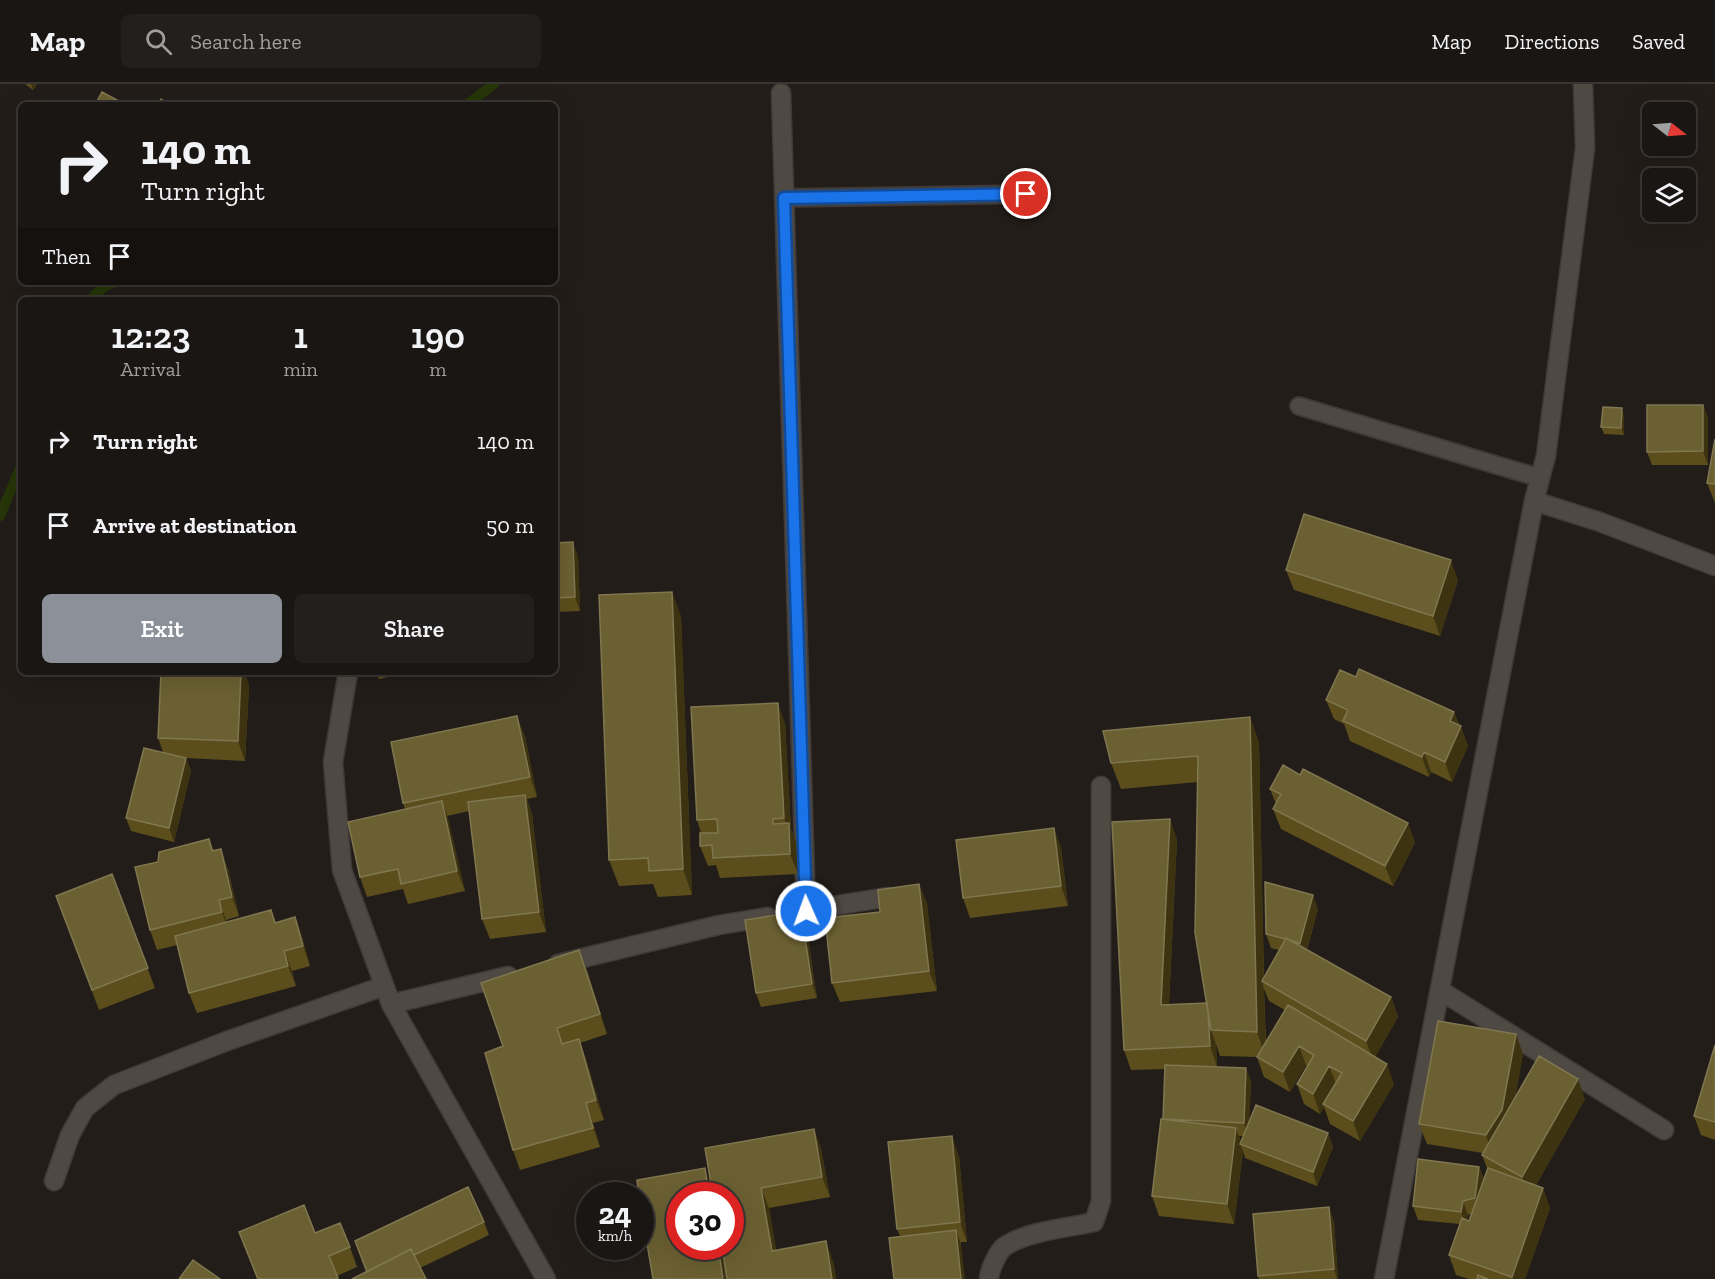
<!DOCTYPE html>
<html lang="en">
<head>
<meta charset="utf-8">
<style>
	body { margin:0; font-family:"Zilla Slab",serif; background:#231f1c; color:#f1f3f6; height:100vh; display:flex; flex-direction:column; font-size:22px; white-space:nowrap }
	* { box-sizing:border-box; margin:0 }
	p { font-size:20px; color:#9f9fa0 }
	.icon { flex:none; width:33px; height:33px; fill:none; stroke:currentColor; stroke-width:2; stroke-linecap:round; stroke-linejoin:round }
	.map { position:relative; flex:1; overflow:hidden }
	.panel { position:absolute; left:18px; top:213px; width:540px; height:378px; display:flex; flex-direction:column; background:#1a1613; border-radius:9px; box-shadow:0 6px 24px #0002,0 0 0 2px #383533 }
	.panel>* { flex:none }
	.hud { position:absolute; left:18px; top:18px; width:540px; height:183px; border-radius:9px; box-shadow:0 6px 24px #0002,0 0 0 2px #383533; background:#1a1613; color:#f1f3f6; overflow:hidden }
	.needle { width:39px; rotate:107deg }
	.buttons { position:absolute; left:1642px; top:18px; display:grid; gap:12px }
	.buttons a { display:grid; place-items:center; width:54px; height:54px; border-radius:9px; background:#1a1613; box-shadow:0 6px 24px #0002,0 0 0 2px #383533; font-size:30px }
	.speed { position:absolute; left:576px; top:1098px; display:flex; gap:12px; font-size:30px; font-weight:700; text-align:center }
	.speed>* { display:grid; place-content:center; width:78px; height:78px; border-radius:50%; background:#1a1613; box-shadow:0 6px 24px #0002,0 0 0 2px #383533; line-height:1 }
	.speed small { font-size:15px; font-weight:400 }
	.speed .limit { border:9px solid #d22; background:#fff; color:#111 }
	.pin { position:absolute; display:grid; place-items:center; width:51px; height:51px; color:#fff; margin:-26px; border:3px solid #fff; border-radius:50%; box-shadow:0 2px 6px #0007 }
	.me { position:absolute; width:66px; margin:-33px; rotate:358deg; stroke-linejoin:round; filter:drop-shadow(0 0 4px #0008) }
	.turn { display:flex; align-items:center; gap:21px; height:126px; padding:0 24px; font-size:27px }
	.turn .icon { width:78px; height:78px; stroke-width:2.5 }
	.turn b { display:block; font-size:42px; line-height:51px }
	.then { display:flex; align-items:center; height:57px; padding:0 24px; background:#0003; gap:12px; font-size:22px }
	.eta { display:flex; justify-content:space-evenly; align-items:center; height:102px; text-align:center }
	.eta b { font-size:36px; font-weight:600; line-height:42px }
	.primary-button { display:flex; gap:12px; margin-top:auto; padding:12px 24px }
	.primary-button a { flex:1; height:69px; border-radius:9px; background:#8c9099; color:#fff; font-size:24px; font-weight:600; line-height:69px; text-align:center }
	.primary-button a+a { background:#231f1c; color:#f1f3f6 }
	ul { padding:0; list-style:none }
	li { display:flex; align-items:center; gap:18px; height:84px; padding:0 24px }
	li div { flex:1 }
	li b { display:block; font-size:22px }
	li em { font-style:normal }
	header { display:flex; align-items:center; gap:36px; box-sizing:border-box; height:84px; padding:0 30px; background:#1a1613; border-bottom:2px solid #383533 }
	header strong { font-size:28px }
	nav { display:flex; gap:33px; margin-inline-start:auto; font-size:21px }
	.search { width:420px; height:54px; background:#231f1c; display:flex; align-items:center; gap:15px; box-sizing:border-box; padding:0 21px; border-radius:9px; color:#9f9fa0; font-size:22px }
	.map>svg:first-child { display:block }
</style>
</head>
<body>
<header>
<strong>Map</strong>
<div class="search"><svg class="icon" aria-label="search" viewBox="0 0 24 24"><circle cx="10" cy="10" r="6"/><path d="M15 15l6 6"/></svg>Search here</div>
<nav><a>Map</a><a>Directions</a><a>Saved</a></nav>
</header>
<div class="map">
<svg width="1715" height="1195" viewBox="0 0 1715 1195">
	<rect width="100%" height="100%" fill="#221d19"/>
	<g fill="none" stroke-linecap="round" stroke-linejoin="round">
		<path stroke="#263608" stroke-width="10" d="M466,21L494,0
			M90,216C97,208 105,200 115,198
			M0,432L21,382"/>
		<g stroke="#3f3a38" stroke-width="20">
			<path id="service" d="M784,114L1026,110
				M1299,322L1540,394"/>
		</g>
		<g stroke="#3f3a38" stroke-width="21">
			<path id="minor" d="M781,9L806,827
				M1534,417L1546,372L1585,64L1583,0
				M348,588L333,678L342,786L391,920L546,1195
				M795,828L888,813
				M558,880L719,841L768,833
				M1441,907L1664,1046
				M391,920L508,892
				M54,1097L70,1051L85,1024L114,1001L227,957L384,902
				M989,1195C989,1187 998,1167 1005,1162C1028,1147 1067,1144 1094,1138L1101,1117V702
				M1384,1195L1534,417L1600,438L1715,482"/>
		</g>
		<use href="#service" stroke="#4f4943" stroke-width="16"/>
		<use href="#minor" stroke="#4f4943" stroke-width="18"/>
	</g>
	<path fill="#5b4e1c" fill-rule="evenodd" d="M25,0H37L33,6Z
		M1703,321L1708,334V381H1652L1647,368Z
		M1624,331V351L1604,350L1601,343Z
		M1715,355V419L1707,399Z
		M555,459L578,472L580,527L555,528Z
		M1286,486L1458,496L1440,552L1294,506Z
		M672,508L681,533L692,811L658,813L653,800L619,802L609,776Z
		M161,588H244L249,602L245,677L186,674L191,687L174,758L131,747L126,734L163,668L158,654Z
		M376,588H410L379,595Z
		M1356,593L1454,628L1468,662L1452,698L1431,688L1429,693L1350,657L1344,640L1334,635L1326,616Z
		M1250,633L1259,659L1264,893L1279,866L1271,864L1266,850L1318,825L1307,866L1391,913L1398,933L1375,973L1394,1000L1360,1057L1330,1040L1324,1023L1320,1030L1304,1020L1297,1000L1307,982L1306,981L1290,1008L1264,993L1257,973L1220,972L1216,960L1217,982H1210L1251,997L1249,1037L1328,1049L1333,1063L1317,1102L1245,1074L1243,1067L1234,1140L1159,1132L1152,1112L1163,1035L1165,985L1131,986L1124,966L1177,755L1169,920L1207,919L1198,698L1121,705L1111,679ZM1264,905L1269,917L1285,926L1266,958ZM1239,1052H1243L1241,1058Z
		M785,639L791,745L796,758L798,790L720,794L716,781L708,782L700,762L701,749L697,736Z
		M525,652L537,713L527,715L532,730L546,848L490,855L482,835L469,727L447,732L465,807L408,820L403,805L367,813L360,793L405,725L403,719Z
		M1270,705L1415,758L1393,802L1281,745L1273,725L1276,720Z
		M209,755L214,767L228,785L239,832L226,836L227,838L271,826L276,839L295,833L302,853L310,882L292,887L296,902L197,929L189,909L177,861L157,866L150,846L158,778Z
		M1061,763L1068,822L970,834L963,814Z
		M112,790L155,904L99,926L56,812Z
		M919,800L927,820L937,907L840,918L832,899L880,828Z
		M806,841L817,914L761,923L756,909Z
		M587,886L607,950L580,959L586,975L604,1036L593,1039L600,1063L520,1086L513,1066L503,962Z
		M1516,950L1523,970L1515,1013L1585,1015L1536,1101L1550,1124L1525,1195H1469L1456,1191L1449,1171L1460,1140L1418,1136L1413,1122L1479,1083L1484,1095L1487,1084L1482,1071L1483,1069L1427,1060L1419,1040ZM1472,1130L1469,1137L1467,1136L1468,1131Z
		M1715,961V1056L1701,1051L1694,1032Z
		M814,1045L821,1065L830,1113L769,1124L776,1166L833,1177L836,1195H653L711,1101Z
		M959,1072L967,1158H961V1160L900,1152L897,1145Z
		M1334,1137L1338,1195H1259L1258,1192Z
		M484,1138L489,1151L420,1184L367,1188Z
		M239,1148L315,1149L350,1163L357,1183L337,1192L338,1195H257Z"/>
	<path fill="#3d3311" d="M31,0H37L33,6Z
		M1703,321L1708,334V381L1703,367Z
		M1622,324L1624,331V351L1621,344Z
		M573,458L578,472L580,527L575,513Z
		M1451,476L1458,496L1440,552L1433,532Z
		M672,508L681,533L692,811L683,785Z
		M241,588H244L249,602L245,677L238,657Z
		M778,619L785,639L791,745L796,758L798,790L790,770L789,748L784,734Z
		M1454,628L1460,644L1461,642L1468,662L1452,698L1445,678L1450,637Z
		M517,632L525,652L537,713L530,693Z
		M1250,633L1259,659L1264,899L1262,897L1264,905L1266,974L1257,948Z
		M1424,668L1431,688L1429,693L1422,673Z
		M186,674L191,687L174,758L169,744Z
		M525,711L532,730L546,848L539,828Z
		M442,717L449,737L465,807L457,787Z
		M1170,735L1177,755L1168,940L1161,921Z
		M1408,739L1415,758L1393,802L1385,782Z
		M1054,744L1061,763L1068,822L1061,802Z
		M221,765L228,785L239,832L232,813Z
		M919,800L927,820L937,907L929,887Z
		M1313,811L1318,825L1305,873L1300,859Z
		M219,816L226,836L229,848L222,828Z
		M801,827L806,841L817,914L812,900Z
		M295,833L302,853L310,882L303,862Z
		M579,866L587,886L607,950L600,930Z
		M284,867L292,887L296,902L288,882Z
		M1391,913L1398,933L1373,977L1366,957Z
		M1208,919L1211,946L1216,960L1217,982L1210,962Z
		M1516,950L1523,970L1510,1046L1493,1071L1486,1051Z
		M579,955L586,975L604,1036L596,1016Z
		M1299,962L1306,981L1290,1008L1283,988Z
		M1387,980L1394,1000L1360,1057L1353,1037Z
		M1329,982L1337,1002L1323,1020L1324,1023L1320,1030L1313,1010Z
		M1246,984L1251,997L1249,1053L1244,1039Z
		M1578,995L1585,1015L1529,1113L1522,1093Z
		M586,1019L593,1039L600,1063L593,1044Z
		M1236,1044L1242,1061L1240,1060L1243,1067L1234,1140L1227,1120Z
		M814,1045L821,1065L830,1113L822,1093Z
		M1328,1049L1333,1063L1317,1102L1313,1088Z
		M952,1052L959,1072L967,1158L960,1138Z
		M1479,1083L1484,1096L1480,1128L1475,1114Z
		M705,1084L712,1104L713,1112H709Z
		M761,1104L769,1124L779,1187L772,1167Z
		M1543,1104L1550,1124L1525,1195H1513L1512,1193Z
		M1463,1117L1468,1131L1466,1141L1461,1128Z
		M1329,1123L1334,1137L1338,1195H1337L1334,1185Z
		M956,1146L961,1160L965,1195H961Z
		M826,1157L833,1177L836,1195H832Z
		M718,1162H722L727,1195H723Z"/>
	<path fill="#6b6032" stroke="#807650" stroke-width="1.5" d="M102,8L126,21H95Z
		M161,15L170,21H157Z
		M1647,321H1703V367L1647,368Z
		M1603,323L1622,324L1621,344L1601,343Z
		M1715,355V400L1707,399Z
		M1304,430L1451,476L1433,532L1286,486Z
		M573,458L575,513L555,514V459Z
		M672,508L683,785L649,787L648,774L609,776L599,511Z
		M1359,585L1454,628L1450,637L1461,642L1445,678L1424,668L1422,673L1343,637L1348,626L1326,616L1340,586L1356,593Z
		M161,588H241L238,657L158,654Z
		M778,619L784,734L773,735V740L789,739L790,770L713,774L712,761L700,762V749H718L717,735L697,736L691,623Z
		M517,632L530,693L403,719L391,658Z
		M1250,633L1257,948L1211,946L1195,849L1198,672L1111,679L1103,647Z
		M144,664L186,674L169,744L126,734Z
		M1283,681L1300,691L1303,685L1408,739L1385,782L1273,725L1281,710L1270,705Z
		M525,711L539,828L482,835L468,718Z
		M442,717L457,787L401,800L398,785L360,793L348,738Z
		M1170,735L1161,921L1207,919L1208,929L1210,962L1124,966L1112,738Z
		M1054,744L1061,802L963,814L956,756Z
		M209,755L212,767L221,765L232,813L219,816L222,828L150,846L135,783L158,778L159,768Z
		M112,790L148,884L92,906L56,812Z
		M1265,798L1313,811L1300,859L1291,857L1286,854L1285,855L1266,850Z
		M919,800L929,887L832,899L825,834L880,828L878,806Z
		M271,826L275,839L295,833L303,862L284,867L288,882L189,909L175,852Z
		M801,827L812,900L756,909L745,836Z
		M1286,854L1391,913L1366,957L1262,897Z
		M579,866L600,930L557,944L562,960L579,955L596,1016L586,1019L593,1044L513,1066L485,969L503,962L481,899Z
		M1288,921L1387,980L1353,1037L1323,1020L1342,989L1329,982L1313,1010L1297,1000L1314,971L1299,962L1283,988L1257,973Z
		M1438,937L1516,950L1502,1026L1486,1051L1419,1040Z
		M1715,961V1038L1694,1032Z
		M1539,972L1578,995L1522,1093L1482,1071Z
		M1165,981L1246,984L1244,1039L1163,1035Z
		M1256,1021L1328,1049L1313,1088L1240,1060Z
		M1161,1035L1236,1044L1227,1120L1152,1112Z
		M814,1045L822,1093L761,1104L772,1167L826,1157L832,1195H727L722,1162H730V1112H713L705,1064Z
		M952,1052L960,1138L897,1145L888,1058Z
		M1418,1075L1479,1083L1475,1114L1463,1117L1461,1128L1413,1122Z
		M705,1084L709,1112H680V1162H718L723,1195H653L640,1118V1112H639L637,1096Z
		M1488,1084L1543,1104L1512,1193L1449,1171L1462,1134L1469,1137Z
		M468,1103L484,1138L414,1171L411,1165L367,1188L355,1157Z
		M304,1121L315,1149L340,1139L350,1163L329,1172L338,1194L336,1195H258L239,1148Z
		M1329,1123L1334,1185L1258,1192L1253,1130Z
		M956,1146L961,1195H894L889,1154Z
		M411,1165L426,1195H352Z
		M193,1176L220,1195H179Z
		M1478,1191L1488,1195H1477Z"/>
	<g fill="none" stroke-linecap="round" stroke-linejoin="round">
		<g stroke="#114b97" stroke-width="15">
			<path id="route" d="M806,827L784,114L1026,110"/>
		</g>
		<use href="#route" stroke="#1a73e8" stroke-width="10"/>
	</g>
</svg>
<div class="buttons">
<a><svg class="needle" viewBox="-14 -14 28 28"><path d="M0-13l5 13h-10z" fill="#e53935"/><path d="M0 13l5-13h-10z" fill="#9f9fa0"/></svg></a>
<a><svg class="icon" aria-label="layers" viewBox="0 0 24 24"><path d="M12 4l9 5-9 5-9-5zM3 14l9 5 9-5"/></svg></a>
</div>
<div class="speed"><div>24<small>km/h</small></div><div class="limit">30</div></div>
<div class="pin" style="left:1026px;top:110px;background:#d93025"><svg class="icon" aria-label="arrive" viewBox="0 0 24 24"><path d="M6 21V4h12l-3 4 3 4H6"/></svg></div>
<svg class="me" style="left:806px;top:827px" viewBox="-20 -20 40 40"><circle r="17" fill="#1a73e8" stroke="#fff" stroke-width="3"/><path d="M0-11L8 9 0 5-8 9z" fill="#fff"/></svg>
<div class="hud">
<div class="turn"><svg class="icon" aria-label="right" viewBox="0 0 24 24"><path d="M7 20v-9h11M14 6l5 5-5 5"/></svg><div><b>140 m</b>Turn right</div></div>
<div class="then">Then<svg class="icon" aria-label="arrive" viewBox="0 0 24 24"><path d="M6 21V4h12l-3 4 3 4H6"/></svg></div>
</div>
<section class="panel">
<div class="eta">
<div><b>12:23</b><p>Arrival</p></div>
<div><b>1</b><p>min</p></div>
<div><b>190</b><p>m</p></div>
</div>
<ul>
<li><svg class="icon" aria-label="right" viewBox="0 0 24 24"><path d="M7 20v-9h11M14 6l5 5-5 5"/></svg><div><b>Turn right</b></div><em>140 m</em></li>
<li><svg class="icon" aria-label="arrive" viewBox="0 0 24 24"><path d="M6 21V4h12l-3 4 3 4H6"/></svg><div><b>Arrive at destination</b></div><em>50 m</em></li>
</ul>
<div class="primary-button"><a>Exit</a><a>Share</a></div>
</section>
</div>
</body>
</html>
